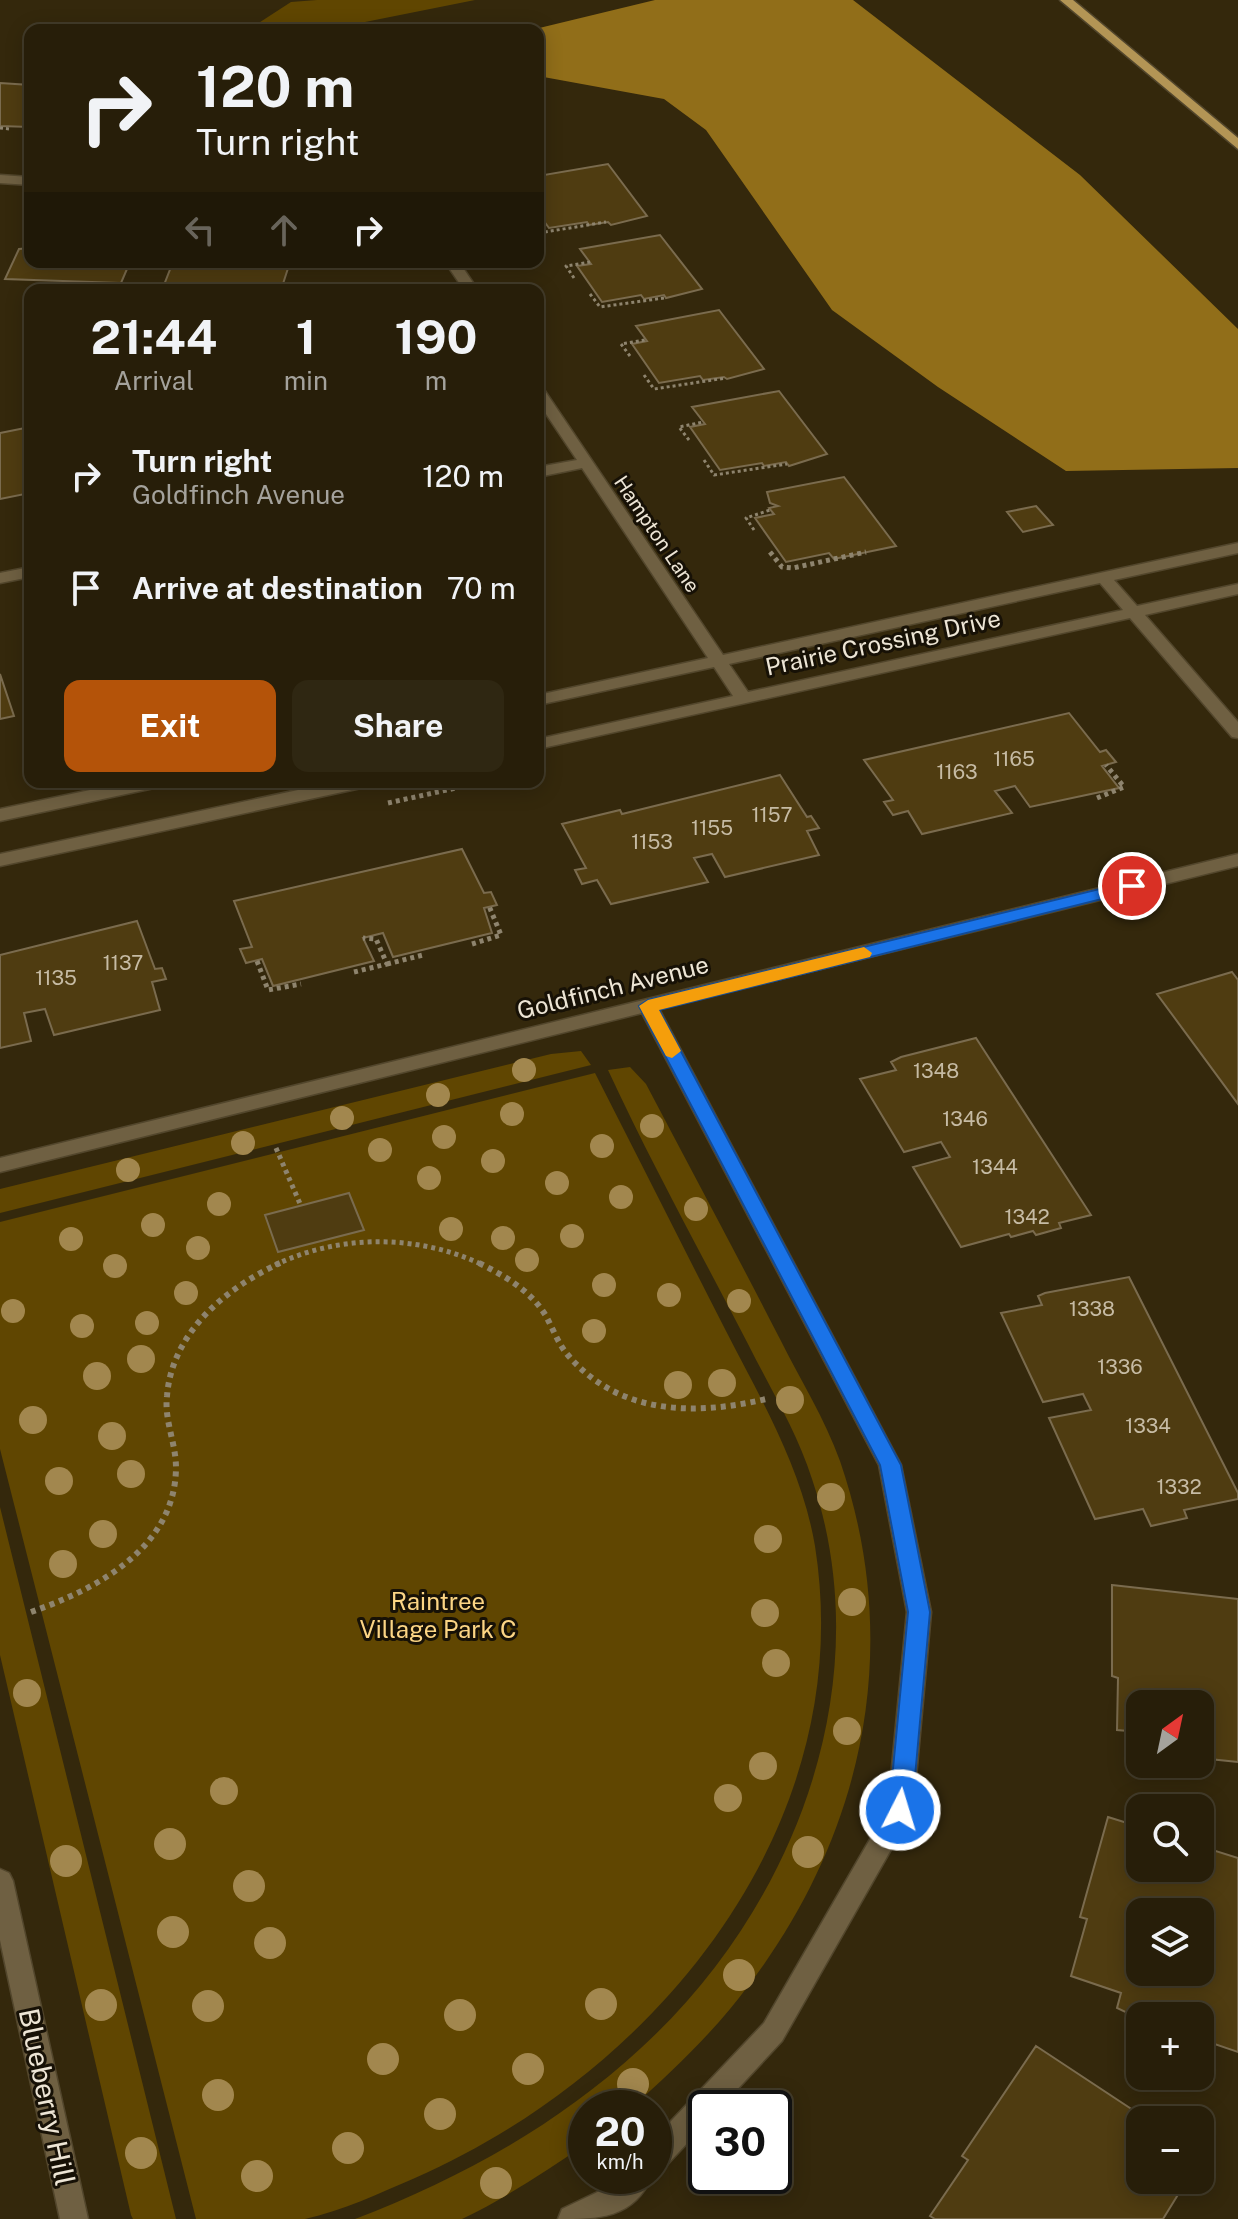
<!DOCTYPE html>
<html lang="en">
<head>
<meta charset="utf-8">
<style>
	body { margin:0; font-family:"Public Sans",sans-serif; background:#2f2712; color:#f1f3f6; height:100vh; display:flex; flex-direction:column; font-size:30px; white-space:nowrap }
	* { box-sizing:border-box; margin:0 }
	p { font-size:26px; color:#a4a29c }
	.icon { flex:none; width:44px; height:44px; fill:none; stroke:currentColor; stroke-width:2; stroke-linecap:round; stroke-linejoin:round }
	.map { position:relative; flex:1; overflow:hidden }
	.panel { position:absolute; left:24px; top:284px; width:520px; height:504px; display:flex; flex-direction:column; background:#271e09; border-radius:16px; box-shadow:0 4px 20px #0003,0 0 0 2px #433c2a }
	.panel>* { flex:none }
	.top-card { position:absolute; left:24px; top:24px; width:520px; height:244px; border-radius:16px; box-shadow:0 4px 20px #0003,0 0 0 2px #433c2a; background:#271e09; color:#f1f3f6; overflow:hidden }
	.needle { width:52px; rotate:33deg }
	.tools { position:absolute; left:1126px; top:1690px; display:grid; gap:16px }
	.tools a { display:grid; place-items:center; width:88px; height:88px; border-radius:16px; background:#271e09; box-shadow:0 4px 20px #0003,0 0 0 2px #433c2a; font-size:40px }
	.speed { position:absolute; left:568px; top:2090px; display:flex; gap:16px; font-size:40px; font-weight:700; text-align:center }
	.speed>* { display:grid; place-content:center; width:104px; height:104px; border-radius:50%; background:#271e09; box-shadow:0 4px 20px #0003,0 0 0 2px #433c2a; line-height:1 }
	.speed small { font-size:20px; font-weight:400 }
	.speed .limit { border:4px solid #111; border-radius:12px; background:#fff; color:#111 }
	.pin { position:absolute; display:grid; place-items:center; width:68px; height:68px; color:#fff; margin:-34px; border:4px solid #fff; border-radius:50%; box-shadow:0 2px 8px #0007 }
	.me { position:absolute; width:88px; margin:-44px; rotate:5deg; stroke-linejoin:round; filter:drop-shadow(0 0 6px #0008) }
	.turn { display:flex; align-items:center; gap:28px; height:168px; padding:0 40px; font-size:36px }
	.turn .icon { width:104px; height:104px; stroke-width:2.5 }
	.turn b { display:block; font-size:56px; line-height:68px }
	.lanes { display:flex; align-items:center; height:76px; padding:0 40px; background:#0003; justify-content:center; gap:40px; direction:ltr }
	.lanes .off { opacity:.35 }
	.eta { display:flex; justify-content:space-evenly; align-items:center; height:136px; text-align:center }
	.eta b { font-size:48px; font-weight:700; line-height:56px }
	.action { display:flex; gap:16px; margin-top:auto; padding:16px 40px }
	.action a { flex:1; height:92px; border-radius:16px; background:#b45309; color:#fff; font-size:32px; font-weight:700; line-height:92px; text-align:center }
	.action a+a { background:#2f2712; color:#f1f3f6 }
	ul { padding:0; list-style:none }
	li { display:flex; align-items:center; gap:24px; height:112px; padding:0 40px }
	li div { flex:1 }
	li b { display:block; font-size:30px }
	li em { font-style:normal }
	.map>svg:first-child { display:block }
</style>
</head>
<body>
<div class="map">
<svg width="1238" height="2219" viewBox="0 0 1238 2219">
	<rect width="100%" height="100%" fill="#34280c"/>
	<path fill="#604601" d="M317,0H475L325,30H248L291,2Z
		M581,1051L591,1065L0,1213V1189L551,1054Z
		M630,1067L646,1084C691,1170 737,1255 781,1341C801,1381 825,1419 840,1461C907,1656 860,1852 730,2009C700,2045 666,2077 631,2108H586V2144C546,2171 506,2198 462,2219H355C459,2179 558,2125 641,2048C795,1907 881,1683 812,1479C797,1432 770,1388 748,1344C701,1253 651,1163 608,1070Z
		M595,1073C639,1159 682,1245 726,1331C761,1399 802,1469 815,1546C859,1824 659,2071 415,2178C380,2193 342,2211 305,2219C271,2219 230,2219 196,2219L0,1449V1222Z
		M0,1507L176,2219H133L131,2215L0,1655Z"/>
	<path fill="#916e19" d="M655,0H853L1080,175L1238,329V468L1066,471L938,387L832,310L706,130L664,99L538,76V30H531Z"/>
	<path fill="#4f3c11" stroke="#7a6b4e" stroke-width="2" fill-rule="evenodd" d="M0,83L30,85V127L0,126Z
		M608,164L647,216L611,225L608,222L589,225L587,222L549,228L538,213V176Z
		M660,235L702,289L666,298L664,295L644,299L641,295L602,302L577,266L591,264L580,249Z
		M30,248V262H130L121,283L5,279L19,249Z
		M173,262H290L281,290H162Z
		M719,310L764,369L727,379L724,377L703,380L700,376L659,383L632,344L647,341L636,326Z
		M779,391L827,454L789,466L786,462L764,466L762,463L720,470L690,427L705,424L692,407Z
		M30,427V493L0,499V433Z
		M844,477L896,546L834,559L829,553L786,562L755,518L774,514L769,508L778,506L770,503L767,492Z
		M1036,506L1053,525L1023,532L1007,512Z
		M0,674L14,716L0,719Z
		M1069,713L1100,752L1106,750L1116,762L1102,766L1119,788L1030,807L1015,786L995,791L1012,813L922,834L908,811L893,815L884,802L893,800L864,760Z
		M780,775L807,817L811,816L819,828L807,831L819,855L725,877L712,854L694,858L708,882L611,904L597,880L582,884L575,870L586,868L562,824L620,810L622,814Z
		M462,849L484,893L491,892L497,905L484,908L492,933L393,957L383,933L363,938L374,961L273,986L262,959L246,963L240,949L252,947L234,901Z
		M137,921L155,969L162,968L166,979L152,982L160,1010L54,1035L45,1009L24,1013L31,1041L0,1048V955Z
		M1232,972L1238,980V1104L1157,994Z
		M976,1038L1091,1215L1059,1223L1061,1228L1036,1235L1033,1231L1011,1237L1009,1234L961,1247L913,1167L950,1157L941,1142L904,1152L860,1079L896,1070L891,1062L901,1057Z
		M349,1193L364,1230L278,1252L265,1215Z
		M1129,1277L1238,1493V1499L1184,1510L1187,1518L1151,1526L1143,1509L1095,1519L1049,1418L1091,1410L1083,1394L1043,1402L1001,1313L1042,1305L1038,1296L1045,1293Z
		M1112,1585L1238,1599V1762L1200,1758V1704H1140V1732L1117,1730L1118,1678L1112,1676Z
		M1108,1817L1140,1827V1868H1200V1846L1238,1858V2052L1200,2039V2016H1140V2019L1117,2008L1121,1993L1071,1976L1087,1919L1080,1917ZM1140,1912H1200V1972H1140Z
		M1036,2046L1148,2120H1140V2180H1187L1163,2219H935L930,2216L968,2160L962,2156Z"/>
	<g fill="none" stroke-linecap="round" stroke-linejoin="round">
		<g stroke="#52462c" stroke-width="3">
			<path id="minor" d="M0,175L30,177V185L0,183Z
				M445,262H459L478,290H464Z
				M538,387L545,391L723,655L1238,543V553L1114,580L1137,606L1238,584V594L1145,615L1238,722V738L1232,737L1130,618L538,749V739L733,696L714,667L538,705V695L708,658L582,468L538,477V467L577,460L538,402ZM1100,583L1123,610L748,692L729,664Z
				M30,567V577L0,583V573Z
				M128,782H163L154,788L0,821V809Z
				M335,782H370L361,788L0,866V854Z
				M1238,854V866L659,1009L901,1465L931,1612L913,1810L909,1818L782,2041L720,2108H706V2123L664,2168L654,2172V2139L764,2023L888,1808L907,1612L879,1465L642,1013L0,1172V1158Z
				M0,1869L9,1873L13,1881L88,2219H60L0,1940Z
				M619,2176H652C634,2219 598,2219 558,2219L562,2209L608,2187Z"/>
		</g>
		<g stroke="#52462c" stroke-width="3">
			<path id="primary" d="M1060,0H1073L1238,138V149Z"/>
		</g>
		<path stroke="#8e846e" stroke-width="3" stroke-dasharray="3 3" stroke-linecap="butt" d="M0,128L10,129
			M538,222L545,232L606,222
			M574,278L566,266L590,262
			M590,294L600,307L664,298L662,296
			M630,356L621,344L645,340
			M644,375L654,389L726,378
			M689,440L679,427L703,422
			M704,460L714,475L787,464
			M754,530L746,518L770,510"/>
		<path stroke="#8e846e" stroke-width="5" stroke-dasharray="4 4" stroke-linecap="butt" d="M770,552L782,567L793,568L866,552
			M1097,798L1124,787L1106,765
			M388,803L483,782
			M472,944L501,935L489,906
			M257,961L268,990L301,984
			M387,964L423,955
			M354,972L387,964L376,939L363,938
			M276,1148L301,1206
			M275,1265C340,1234 418,1234 483,1265"/>
		<path stroke="#8e846e" stroke-width="6" stroke-dasharray="5 5" stroke-linecap="butt" d="M479,1263C505,1276 531,1291 546,1316C553,1329 558,1343 567,1354C618,1415 694,1416 766,1399
			M31,1612C97,1589 175,1548 176,1468C176,1443 164,1420 167,1396C172,1332 226,1288 280,1263"/>
		<use href="#minor" fill="#6f6042" fill-rule="evenodd"/>
		<use href="#primary" fill="#b39555" fill-rule="evenodd"/>
	</g>
	<g fill="#a2874e">
		<circle cx="524" cy="1070" r="12"/>
		<circle cx="438" cy="1095" r="12"/>
		<circle cx="512" cy="1114" r="12"/>
		<circle cx="342" cy="1118" r="12"/>
		<circle cx="652" cy="1126" r="12"/>
		<circle cx="444" cy="1137" r="12"/>
		<circle cx="243" cy="1143" r="12"/>
		<circle cx="602" cy="1146" r="12"/>
		<circle cx="380" cy="1150" r="12"/>
		<circle cx="493" cy="1161" r="12"/>
		<circle cx="128" cy="1170" r="12"/>
		<circle cx="429" cy="1178" r="12"/>
		<circle cx="557" cy="1183" r="12"/>
		<circle cx="621" cy="1197" r="12"/>
		<circle cx="219" cy="1204" r="12"/>
		<circle cx="696" cy="1209" r="12"/>
		<circle cx="153" cy="1225" r="12"/>
		<circle cx="451" cy="1229" r="12"/>
		<circle cx="572" cy="1236" r="12"/>
		<circle cx="503" cy="1238" r="12"/>
		<circle cx="71" cy="1239" r="12"/>
		<circle cx="198" cy="1248" r="12"/>
		<circle cx="527" cy="1260" r="12"/>
		<circle cx="115" cy="1266" r="12"/>
		<circle cx="604" cy="1285" r="12"/>
		<circle cx="186" cy="1293" r="12"/>
		<circle cx="669" cy="1295" r="12"/>
		<circle cx="739" cy="1301" r="12"/>
		<circle cx="13" cy="1311" r="12"/>
		<circle cx="147" cy="1323" r="12"/>
		<circle cx="82" cy="1326" r="12"/>
		<circle cx="594" cy="1331" r="12"/>
		<circle cx="141" cy="1359" r="14"/>
		<circle cx="97" cy="1376" r="14"/>
		<circle cx="722" cy="1383" r="14"/>
		<circle cx="678" cy="1385" r="14"/>
		<circle cx="790" cy="1400" r="14"/>
		<circle cx="33" cy="1420" r="14"/>
		<circle cx="112" cy="1436" r="14"/>
		<circle cx="131" cy="1474" r="14"/>
		<circle cx="59" cy="1481" r="14"/>
		<circle cx="831" cy="1497" r="14"/>
		<circle cx="103" cy="1534" r="14"/>
		<circle cx="768" cy="1539" r="14"/>
		<circle cx="63" cy="1564" r="14"/>
		<circle cx="852" cy="1602" r="14"/>
		<circle cx="765" cy="1613" r="14"/>
		<circle cx="776" cy="1663" r="14"/>
		<circle cx="27" cy="1693" r="14"/>
		<circle cx="847" cy="1731" r="14"/>
		<circle cx="763" cy="1766" r="14"/>
		<circle cx="224" cy="1791" r="14"/>
		<circle cx="728" cy="1798" r="14"/>
		<circle cx="170" cy="1844" r="16"/>
		<circle cx="808" cy="1852" r="16"/>
		<circle cx="66" cy="1861" r="16"/>
		<circle cx="249" cy="1886" r="16"/>
		<circle cx="173" cy="1932" r="16"/>
		<circle cx="270" cy="1943" r="16"/>
		<circle cx="739" cy="1975" r="16"/>
		<circle cx="601" cy="2004" r="16"/>
		<circle cx="101" cy="2005" r="16"/>
		<circle cx="208" cy="2006" r="16"/>
		<circle cx="460" cy="2015" r="16"/>
		<circle cx="383" cy="2059" r="16"/>
		<circle cx="528" cy="2069" r="16"/>
		<circle cx="633" cy="2084" r="16"/>
		<circle cx="218" cy="2095" r="16"/>
		<circle cx="440" cy="2114" r="16"/>
		<circle cx="348" cy="2148" r="16"/>
		<circle cx="141" cy="2153" r="16"/>
		<circle cx="257" cy="2176" r="16"/>
		<circle cx="496" cy="2183" r="16"/>
	</g>
	<path fill="#1a73e8" stroke="#114b97" stroke-width="2" d="M1132,881L1138,883V890L659,1010L901,1465L930,1612L912,1810L908,1818L900,1820L892,1818L889,1810L908,1612L880,1465L639,1006L648,1000Z"/>
	<path fill="#f59e0b" d="M864,947L872,953L870,957L659,1010L681,1051L672,1058L666,1056L639,1006L648,1000Z"/>
	<g text-anchor="middle" stroke-width="6" stroke-linejoin="round" paint-order="stroke">
		<g font-size="20" fill="#ede5d5" stroke="#171106">
			<text transform="translate(657 534) rotate(56)" y="7">Hampton Lane</text>
		</g>
		<g font-size="20" fill="#c6bba4">
			<text x="1014" y="766">1165</text>
			<text x="957" y="779">1163</text>
			<text x="772" y="822">1157</text>
			<text x="712" y="835">1155</text>
			<text x="652" y="849">1153</text>
			<text x="123" y="970">1137</text>
			<text x="56" y="985">1135</text>
			<text x="936" y="1078">1348</text>
			<text x="965" y="1126">1346</text>
			<text x="995" y="1174">1344</text>
			<text x="1027" y="1224">1342</text>
			<text x="1092" y="1316">1338</text>
			<text x="1120" y="1374">1336</text>
			<text x="1148" y="1433">1334</text>
			<text x="1179" y="1494">1332</text>
		</g>
		<g font-size="24" fill="#ede5d5" stroke="#171106">
			<text transform="translate(883 643) rotate(-12)" y="8">Prairie Crossing Drive</text>
			<text transform="translate(613 988) rotate(-14)" y="8">Goldfinch Avenue</text>
		</g>
		<g font-size="24" fill="#fcd584" stroke="#171106">
			<text x="438" y="1610">Raintree<tspan x="438" dy="28">Village Park C</tspan></text>
		</g>
		<g font-size="28" fill="#ede5d5" stroke="#171106">
			<text transform="translate(47 2097) rotate(78)" y="10">Blueberry Hill</text>
		</g>
	</g>
</svg>
<div class="tools">
<a><svg class="needle" viewBox="-14 -14 28 28"><path d="M0-13l5 13h-10z" fill="#e53935"/><path d="M0 13l5-13h-10z" fill="#a4a29c"/></svg></a>
<a><svg class="icon" aria-label="search" viewBox="0 0 24 24"><circle cx="10" cy="10" r="6"/><path d="M15 15l6 6"/></svg></a>
<a><svg class="icon" aria-label="layers" viewBox="0 0 24 24"><path d="M12 4l9 5-9 5-9-5zM3 14l9 5 9-5"/></svg></a>
<a>+</a>
<a>−</a>
</div>
<div class="speed"><div>20<small>km/h</small></div><div class="limit">30</div></div>
<div class="pin" style="left:1132px;top:886px;background:#d93025"><svg class="icon" aria-label="arrive" viewBox="0 0 24 24"><path d="M6 21V4h12l-3 4 3 4H6"/></svg></div>
<svg class="me" style="left:900px;top:1810px" viewBox="-20 -20 40 40"><circle r="17" fill="#1a73e8" stroke="#fff" stroke-width="3"/><path d="M0-11L8 9 0 5-8 9z" fill="#fff"/></svg>
<div class="top-card">
<div class="turn"><svg class="icon" aria-label="right" viewBox="0 0 24 24"><path d="M7 20v-9h11M14 6l5 5-5 5"/></svg><div><b>120 m</b>Turn right</div></div>
<div class="lanes"><svg class="icon off" aria-label="left" viewBox="0 0 24 24"><path d="M17 20v-9H6M10 6l-5 5 5 5"/></svg><svg class="icon off" aria-label="ahead" viewBox="0 0 24 24"><path d="M12 20V5M6 11l6-6 6 6"/></svg><svg class="icon" aria-label="right" viewBox="0 0 24 24"><path d="M7 20v-9h11M14 6l5 5-5 5"/></svg></div>
</div>
<section class="panel">
<div class="eta">
<div><b>21:44</b><p>Arrival</p></div>
<div><b>1</b><p>min</p></div>
<div><b>190</b><p>m</p></div>
</div>
<ul>
<li><svg class="icon" aria-label="right" viewBox="0 0 24 24"><path d="M7 20v-9h11M14 6l5 5-5 5"/></svg><div><b>Turn right</b><p>Goldfinch Avenue</p></div><em>120 m</em></li>
<li><svg class="icon" aria-label="arrive" viewBox="0 0 24 24"><path d="M6 21V4h12l-3 4 3 4H6"/></svg><div><b>Arrive at destination</b></div><em>70 m</em></li>
</ul>
<div class="action"><a>Exit</a><a>Share</a></div>
</section>
</div>
</body>
</html>
